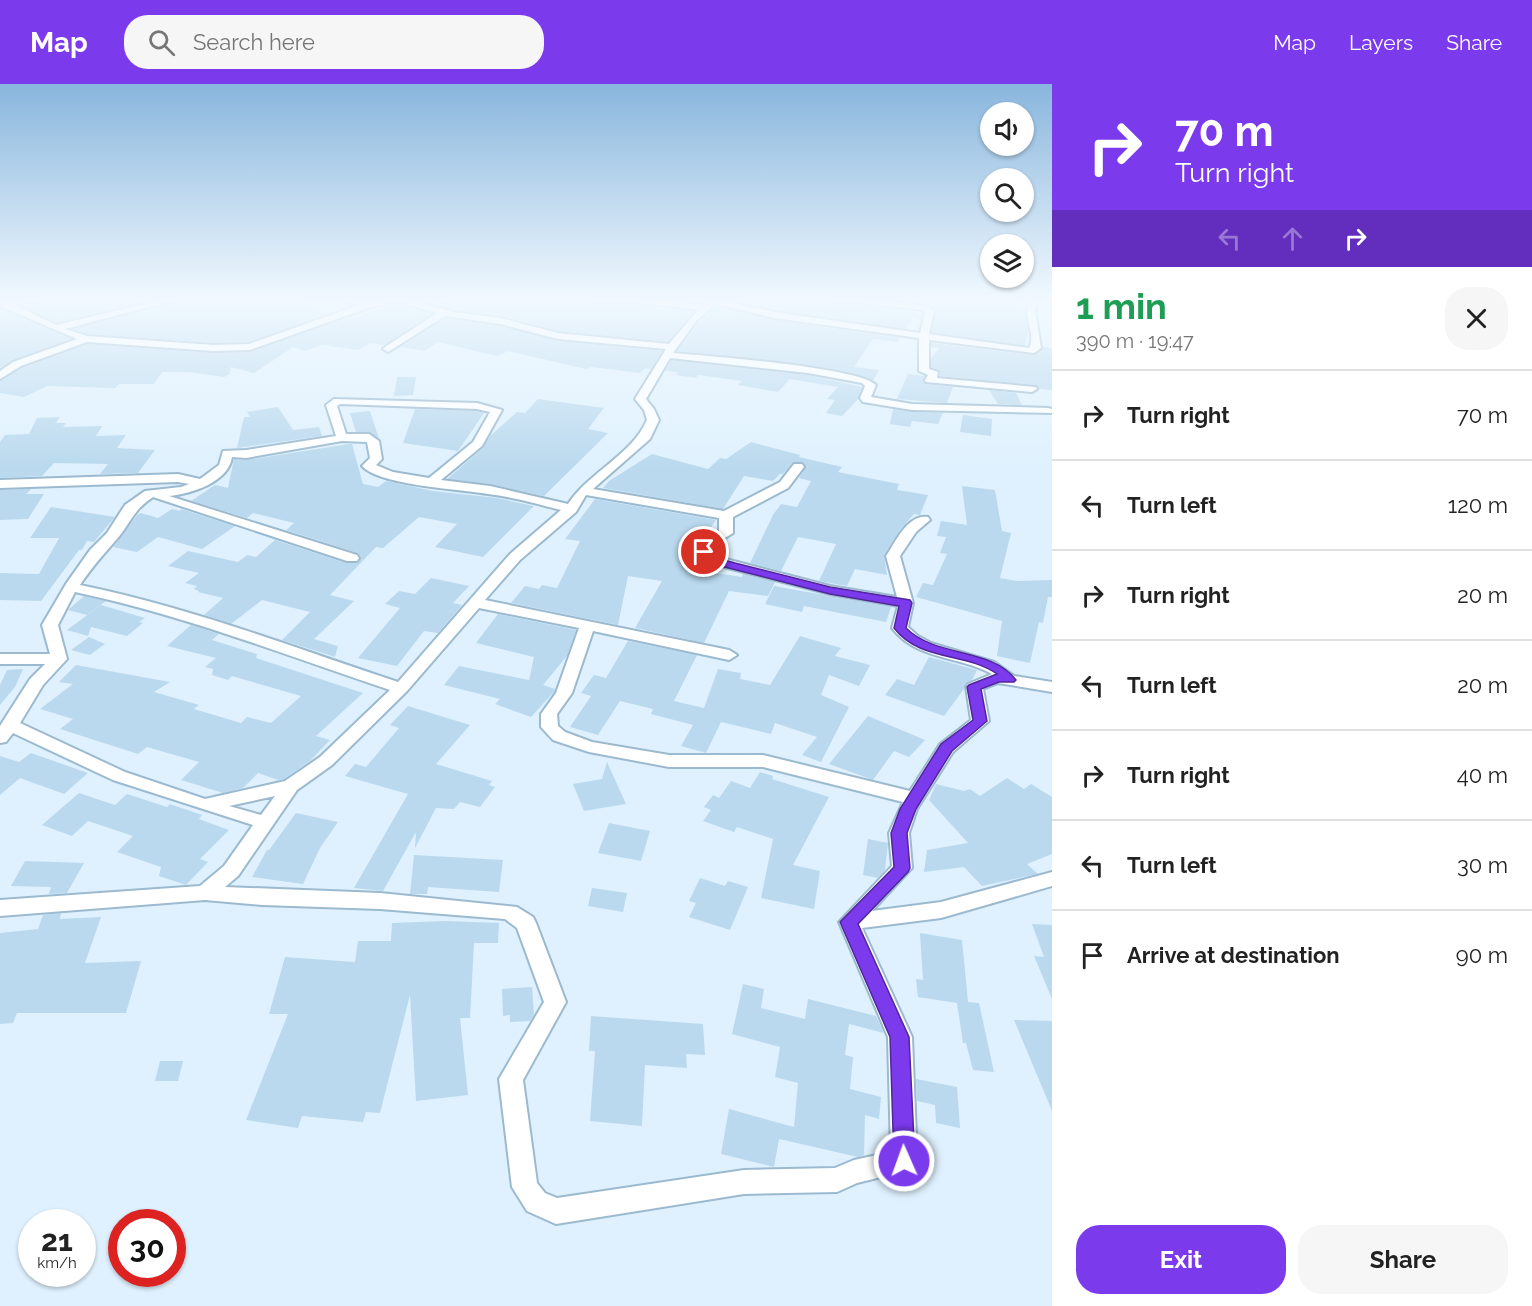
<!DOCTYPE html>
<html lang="en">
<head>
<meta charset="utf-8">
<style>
	body { margin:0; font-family:Raleway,sans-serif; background:#f6f6f6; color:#222; height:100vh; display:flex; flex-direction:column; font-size:22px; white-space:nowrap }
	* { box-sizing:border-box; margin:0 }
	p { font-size:20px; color:#767676 }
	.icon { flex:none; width:33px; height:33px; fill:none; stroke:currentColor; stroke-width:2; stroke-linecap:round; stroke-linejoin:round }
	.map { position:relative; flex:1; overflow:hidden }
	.side { display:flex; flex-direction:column; background:#fff; width:480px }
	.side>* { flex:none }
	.hud { background:#7c3aed; color:#fff; overflow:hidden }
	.controls { position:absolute; left:980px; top:18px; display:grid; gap:12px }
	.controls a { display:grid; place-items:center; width:54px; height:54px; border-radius:50%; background:#fff; box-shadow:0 2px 4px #0004; font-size:30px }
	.speed { position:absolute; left:18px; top:1125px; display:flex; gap:12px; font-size:30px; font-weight:700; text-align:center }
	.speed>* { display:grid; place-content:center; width:78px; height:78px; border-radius:50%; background:#fff; box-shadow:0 2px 4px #0004; line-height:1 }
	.speed small { font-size:15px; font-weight:400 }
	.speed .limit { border:9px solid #d22; background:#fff; color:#111 }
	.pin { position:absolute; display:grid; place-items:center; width:51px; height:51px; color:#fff; margin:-26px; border:3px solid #fff; border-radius:50%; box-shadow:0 2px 6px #0007 }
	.me { position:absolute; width:66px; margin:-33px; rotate:358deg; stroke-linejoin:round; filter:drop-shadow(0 0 4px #0008) }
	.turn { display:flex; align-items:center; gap:21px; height:126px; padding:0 24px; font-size:27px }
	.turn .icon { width:78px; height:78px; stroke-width:2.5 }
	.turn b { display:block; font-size:42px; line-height:51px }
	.lanes { display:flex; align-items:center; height:57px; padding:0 24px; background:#0003; justify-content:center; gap:30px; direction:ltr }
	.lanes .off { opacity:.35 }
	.round { display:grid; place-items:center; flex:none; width:63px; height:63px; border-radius:24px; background:#f6f6f6 }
	.summary { display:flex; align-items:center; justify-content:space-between; height:102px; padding:0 24px }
	h1 { font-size:36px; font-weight:700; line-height:45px; color:#1e9e55 }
	.primary-button { display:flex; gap:12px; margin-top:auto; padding:12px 24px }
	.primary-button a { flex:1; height:69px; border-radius:24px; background:#7c3aed; color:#fff; font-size:24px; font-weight:700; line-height:69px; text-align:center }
	.primary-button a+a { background:#f6f6f6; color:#222 }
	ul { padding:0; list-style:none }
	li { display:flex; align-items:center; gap:18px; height:90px; padding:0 24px; border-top:2px solid #e0e0e0 }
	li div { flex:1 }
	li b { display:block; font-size:22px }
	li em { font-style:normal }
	header { display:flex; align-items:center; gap:36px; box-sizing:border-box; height:84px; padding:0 30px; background:#7c3aed; color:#fff }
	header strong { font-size:28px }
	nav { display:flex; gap:33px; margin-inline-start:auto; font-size:21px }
	.search { width:420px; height:54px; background:#f6f6f6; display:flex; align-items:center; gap:15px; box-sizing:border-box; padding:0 21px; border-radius:24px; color:#767676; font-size:22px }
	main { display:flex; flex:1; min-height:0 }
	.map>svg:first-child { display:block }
</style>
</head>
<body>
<header>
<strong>Map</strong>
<div class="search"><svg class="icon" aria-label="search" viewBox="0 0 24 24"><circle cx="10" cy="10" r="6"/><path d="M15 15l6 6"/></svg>Search here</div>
<nav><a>Map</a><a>Layers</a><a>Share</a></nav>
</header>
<main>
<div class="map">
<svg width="1052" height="1222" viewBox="0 0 1052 1222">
	<rect width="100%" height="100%" fill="#dff1fe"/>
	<path fill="#bad9ee" d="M49,214H160L56,239L22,221Z
		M185,214H306V216L294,221L326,230L249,258L213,259L87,250L73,245Z
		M454,214H588L594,219L653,222L694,228L668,258L558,247L501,232L453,226L435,220Z
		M725,214H820L923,230L921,236L914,232L905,245L774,226Z
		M881,214H922L937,217L939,214H1010L1012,224L1025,225L1028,248L1025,261L1027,262L932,248L936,228L928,220Z
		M395,220L432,230L384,261L370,259L358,266L322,261L305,267L293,263L254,289L231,283L230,290L224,293L189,288H162L154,300H119L115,304L47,302L24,313L0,309V297L22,284L87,260L213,269L250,268L350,233L354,234Z
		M717,222L774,236L900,254L897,258L873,255L854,283L879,286L873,297L842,287L814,282L677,267L699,238Z
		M0,225H1L71,255L12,276L0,284Z
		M446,234L500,242L558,257L662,267L651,285L645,284L640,289L591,283L586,285L508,267L497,272L437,258L425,267L400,263Z
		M931,259L1034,271L1043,263L1052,264V306L1039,305L1036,301L940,292V287L931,283V275L939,264L931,263Z
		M671,276L808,291L862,303L858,315L842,332L826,329L835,316L827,315L838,303L790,295L778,308L738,301L742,297L698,291L696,294L676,291L678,288L665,287Z
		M908,290L925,292L923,297L926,300L953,303L947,319L897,315Z
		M397,293H416L413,311L394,312Z
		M989,306L1016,309L1022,321L998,320Z
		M538,315L604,324L588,345L608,349L544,412L490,400L447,395L483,364L490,352L517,328L525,329Z
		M278,323L293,346L319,343L322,352L237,364L244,333H250L247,328Z
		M415,325L477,327L484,329L458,367L403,359Z
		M893,325L912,328L943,329L938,340L912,337L910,343L890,340Z
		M370,327L379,355L369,348H356L350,329Z
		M963,331L992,335L991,352L960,348Z
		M60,333L56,339H66L63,343L102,342L96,352L126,351L117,364L155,366L138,389L100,390L108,380L54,379L42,392L0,394V358L5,351L29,350L37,334Z
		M751,358L800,371L799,373L842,383L838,388L899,400L897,406L928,411L920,431L914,430L901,445L884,471L887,491L855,485L847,502L819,497L836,460L798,453L781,487L750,479L773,431L781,420L797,423L811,397L799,394L806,383L802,378L792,379L783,390H780L773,397L744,392L723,425L603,404L609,397L652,370L708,385L720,374L726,375Z
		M349,360H352L363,400L378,403L386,397L433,407L497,414L534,422L483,473L435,463L457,440L419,433L383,464L376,463L330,511L354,517L314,555L338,562L335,573L282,556L310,528L262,516L231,540L204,531L223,514L198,508L199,507L194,505L197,502L185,499L199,489L168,482L188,467L238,478L247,471L256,473L275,456L346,479L359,478L361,473L358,469L286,446L294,439L253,429L247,434L191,417L215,401L228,404L234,375L246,376Z
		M962,402L995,406L1002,447L1011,449L1000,494L1017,497L1052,496V513H1048L1043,539L1039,538L1030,579L997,572L1002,537L916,513L923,499L933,501L947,470L940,469L946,453L937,452L941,437L967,441Z
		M31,405L26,410H44L28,435L0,436V406Z
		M595,415L716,436L703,454L695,459L696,470L688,485L742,493L743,490L775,498L768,512L729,507L704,559L635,544L662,497L628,492L618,541L511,519L525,502L539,505L542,501L557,504L580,457L565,455Z
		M51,423L115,433L94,458L87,457L82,466H79L41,517L0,516V489L39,490L59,454H30Z
		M172,425L180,427L181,425L235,442L202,465L158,453L137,468L113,463L137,431L141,429L158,434Z
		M431,494L469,502L453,519L462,521L438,549L424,547L397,582L358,574L400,524L385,520L399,507L415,510Z
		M774,502L891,523L886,538L804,522L802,528L765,520Z
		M84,512L106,517L87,531L68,526Z
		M101,521L145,534L139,538L143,539L127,552L91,543L88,552L67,546Z
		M498,530L576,546L567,572L543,601L555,605L554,608L531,633L495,620L500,615L444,601L459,582L529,596L534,573L476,559Z
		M191,541L219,550L212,556L257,570L256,574L363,609L316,652L330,656L311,676L284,695L278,696L258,689L243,704L223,709L181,696L199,678L147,663L138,670L60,645L73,635L40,625L73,600L59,598L76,581L170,598L154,608L199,621L194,625L241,639L247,633L271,639L301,612L232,592L228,596L212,591L213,585L205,583L216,574L167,562Z
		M800,552L841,564L835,572L870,581L859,602L829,591L821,611L849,623L821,678L802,671L817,653L775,639L771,650L721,638L706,669L681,662L693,641L651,630L653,625L620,617L598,651L570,643L591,612L581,609L594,591L606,594L628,557L697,571L674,617L704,624L718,585L741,589L740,595L770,601Z
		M89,553L105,560L90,571L71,566Z
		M929,573L977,586L972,596L966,599L964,605L944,632L885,611L897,595L914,601Z
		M23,585L15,603L0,621V601L7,586Z
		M408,622L470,641L436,680L492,697L489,701L495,703L480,723L460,718L454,725L436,724L415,764L416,748L383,807L354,804L408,710L345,692L355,680L366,683L399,644L390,641Z
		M868,632L925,656L909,673L894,667L873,696L829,680Z
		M31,669L88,689L64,710L20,694L0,711V672L19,678Z
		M607,678L626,720L584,727L573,700L602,695Z
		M760,688L773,692L772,695L829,713L793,781L820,787L814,825L761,814L773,755L737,743L734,748L703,737L711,726L704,723L713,711L719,714L731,697L750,704Z
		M1007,694L1024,705L1031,700L1052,713V770L1027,780L1038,790L982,802L964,783L924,788L927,766L968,759L929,716L936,700L964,707L970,705L980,712Z
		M79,709L115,721L127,710L167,723L170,720L202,731L199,735L229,746L200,775L208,778L186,801L159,792L161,783L117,768L133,752L88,737L72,752L42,741Z
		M296,729L338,738L320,764L303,800L252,793L267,766H269Z
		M609,739L650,747L641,777L598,769Z
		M868,755L888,759L885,786L878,794L863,791Z
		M414,771L503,776L499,808L428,803L427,810H410Z
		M25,777L84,779L67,809L49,810L51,803L11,802Z
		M700,794L725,802L728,797L748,803L730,846L689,833L696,819L689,817Z
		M592,804L627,809L623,828L588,822Z
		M61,829L60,835L101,833L85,879L141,877L126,929H17L13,939L0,940V849L38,845L43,831Z
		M446,837L499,839L498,859H474L470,934H460L468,1011L416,1017L410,911L380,1029L366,1028L363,1038L302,1032L298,1044L246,1036L288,930H269L285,873L355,878L358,857H391L392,839Z
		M1032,840L1052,841V915L1034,872L1044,873Z
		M920,849L962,856L968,918L979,919L994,988L973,986L966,959H963L957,919L918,913L916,895L923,896Z
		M743,900L764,905L761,924L805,935L808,915L876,932L884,949L849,940L845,971L853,973L850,1005L881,1013L879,1035L865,1031L864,1071L858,1073L779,1055L774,1083L721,1070L729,1025L794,1043L798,999L775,993L780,963L732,950Z
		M532,903L534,931L530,937L510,938V931L503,932L502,905Z
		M591,932L703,940L705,971L686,970L687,984L645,981L642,1042L590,1037L595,967H589Z
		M1014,936L1052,937V1027Z
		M160,977H183L178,997H155Z
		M916,995L957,1003L960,1044L936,1039L935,1021L917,1017Z"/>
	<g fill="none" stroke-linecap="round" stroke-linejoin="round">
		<g stroke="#9cbacf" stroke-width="4">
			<path id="minor" d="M22,214H36L16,221L56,241L169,214H183L65,245L87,252L213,261L249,260L359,221L338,214H351L368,218L388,214H406L453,228L500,234L558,249L669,260L698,226L653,220L594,217L590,214H653L703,221L713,214H723L722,216L774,228L920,249L925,229L922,226L844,217L840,214H864L927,222L934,228L929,250L1029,264C1037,248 1020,231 1031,214H1039L1035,226L1041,264L1034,269L929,256V285L938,288L937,294L1036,303L1037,305L1032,308L926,298L925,296L928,291L919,287V254L774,234L716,220L697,236L673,269C707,272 859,283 876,301L871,313L912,320L1048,324L1052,325V329L912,326L863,318L860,314L865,302L862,299L808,289L670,274L646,315L654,325L659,336L650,355L593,405L724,427L780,398L794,380H802L804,383L788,404L733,433V449L710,463L711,467L718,473L830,502L897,513L886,472C895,459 908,429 928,433L930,436L916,448L900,472L913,519L908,543L918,552L931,559L994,578L1014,592L1052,598V608L998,599L983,605L989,637L953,668L917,725L909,749L912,784L872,827L941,818L1052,788V802L941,834L862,844L912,953L917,1077L913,1085L857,1099L837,1108L744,1110L556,1140L547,1136L527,1127L512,1103L499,995L544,918L517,844L505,835L380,825L262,821L205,816L0,832V816L200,802L224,782L253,741L113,696L13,649L6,658L0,659V642L30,595L45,580H0V570H50L42,541L66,500L90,466L107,449L125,421L145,407L181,403L189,400L178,398L0,404V396L178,390L200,395L219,381L223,367L246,366L336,352L326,321L334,315L477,319L502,326L482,362L441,396L490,402L568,420C589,388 632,371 647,336L644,326L635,315L666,265L558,255L500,240L445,232L388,268L383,265L385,263L437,229L397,217L371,223L250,266L213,267L87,258L21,282L0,295V287L13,278L77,255L0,222L1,219ZM340,320L477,325L490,328L473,358L429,394L393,388L376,381L382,375L379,357L369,350H346L337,322ZM342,357L367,358L370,374L362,382C381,402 460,405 488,410C513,413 537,420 561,426L510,470L398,598C293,563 188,523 80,501C91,484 103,471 116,456C131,439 132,427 153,413L347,477H357L359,474L357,471L169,412C191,410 229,398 232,373L246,374ZM586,411L719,434V447L696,461L697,468L708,479L830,510L898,522L892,544C916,576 960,572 992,590L968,600L966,603L971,636L940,660L910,707L763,671H669L592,658L565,648L558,642L557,630L572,609L593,547L729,576L737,571L729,566L485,516L520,476L576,428ZM75,508C183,531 286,571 390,606L320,673L285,697L205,715L125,688L20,639L43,601L67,575L58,541ZM479,524L579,544L556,609L541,630V643L553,656L589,668L669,683H763L903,718L889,749L892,782L839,838L888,953L891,1068L854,1076L835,1084L744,1086L557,1114L545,1109L537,1099L523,996L566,918L536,839L533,833L517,823L380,809L225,803L238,792L297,706L332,681L407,607ZM275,712L261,731L229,722Z"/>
		</g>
		<use href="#minor" fill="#fff" fill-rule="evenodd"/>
	</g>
	<linearGradient id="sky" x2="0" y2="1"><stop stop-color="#89b6dd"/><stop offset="0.56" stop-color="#f1f9ff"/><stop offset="1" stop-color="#f1f9ff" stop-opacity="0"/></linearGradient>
	<rect width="1052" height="385" fill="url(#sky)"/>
	<path fill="#7c3aed" stroke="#51269a" stroke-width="1.5" d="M704,465L717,474L735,479L830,503L910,516L912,519L906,544C936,574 991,563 1016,596L1014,598H999L981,605L987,637L952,667L916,725L907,749L910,784L908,788L858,840L909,953L915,1077L912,1084L904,1087L897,1084L894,1077L890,953L840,838L894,783L891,749L900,725L941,660L973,636L967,603L969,601L997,590C966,568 920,578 894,544L899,522L830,510L709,479L699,468Z"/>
</svg>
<div class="controls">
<a><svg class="icon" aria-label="sound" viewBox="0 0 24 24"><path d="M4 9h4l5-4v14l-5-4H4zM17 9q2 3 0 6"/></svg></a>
<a><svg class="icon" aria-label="search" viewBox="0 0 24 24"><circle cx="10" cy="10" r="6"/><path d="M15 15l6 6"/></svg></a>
<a><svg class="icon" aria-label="layers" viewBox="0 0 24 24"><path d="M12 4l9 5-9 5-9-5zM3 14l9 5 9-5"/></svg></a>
</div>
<div class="speed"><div>21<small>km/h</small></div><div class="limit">30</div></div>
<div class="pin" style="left:704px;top:468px;background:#d93025"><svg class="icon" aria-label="arrive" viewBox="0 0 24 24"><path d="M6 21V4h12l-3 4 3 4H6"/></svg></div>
<svg class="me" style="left:904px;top:1077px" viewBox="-20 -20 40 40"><circle r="17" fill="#7c3aed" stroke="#fff" stroke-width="3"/><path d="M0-11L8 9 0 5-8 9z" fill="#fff"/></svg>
</div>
<section class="side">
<div class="hud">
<div class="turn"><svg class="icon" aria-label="right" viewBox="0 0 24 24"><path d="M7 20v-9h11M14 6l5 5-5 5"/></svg><div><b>70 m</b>Turn right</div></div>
<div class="lanes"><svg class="icon off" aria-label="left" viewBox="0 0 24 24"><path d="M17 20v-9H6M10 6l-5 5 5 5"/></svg><svg class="icon off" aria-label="ahead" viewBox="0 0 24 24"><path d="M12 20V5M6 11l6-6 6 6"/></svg><svg class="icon" aria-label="right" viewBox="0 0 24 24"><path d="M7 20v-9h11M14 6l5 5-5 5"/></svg></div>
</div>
<div class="summary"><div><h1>1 min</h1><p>390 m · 19:47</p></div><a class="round"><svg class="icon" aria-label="close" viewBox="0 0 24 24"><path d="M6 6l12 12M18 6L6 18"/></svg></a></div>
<ul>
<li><svg class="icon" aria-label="right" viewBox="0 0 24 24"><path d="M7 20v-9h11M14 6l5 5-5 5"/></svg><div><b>Turn right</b></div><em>70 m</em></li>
<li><svg class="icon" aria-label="left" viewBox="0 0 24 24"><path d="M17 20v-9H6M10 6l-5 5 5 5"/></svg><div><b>Turn left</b></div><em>120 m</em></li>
<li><svg class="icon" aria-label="right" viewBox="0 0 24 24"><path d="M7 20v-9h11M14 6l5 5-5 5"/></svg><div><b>Turn right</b></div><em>20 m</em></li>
<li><svg class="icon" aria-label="left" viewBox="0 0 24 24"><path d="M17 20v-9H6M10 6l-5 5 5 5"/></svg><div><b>Turn left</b></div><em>20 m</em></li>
<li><svg class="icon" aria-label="right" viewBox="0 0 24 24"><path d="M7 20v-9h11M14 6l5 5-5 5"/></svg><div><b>Turn right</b></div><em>40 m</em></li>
<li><svg class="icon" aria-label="left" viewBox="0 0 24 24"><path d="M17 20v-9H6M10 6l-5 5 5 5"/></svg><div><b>Turn left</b></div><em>30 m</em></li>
<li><svg class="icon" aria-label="arrive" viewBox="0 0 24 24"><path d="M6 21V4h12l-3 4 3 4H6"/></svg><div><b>Arrive at destination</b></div><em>90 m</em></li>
</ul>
<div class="primary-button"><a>Exit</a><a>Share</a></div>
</section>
</main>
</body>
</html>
